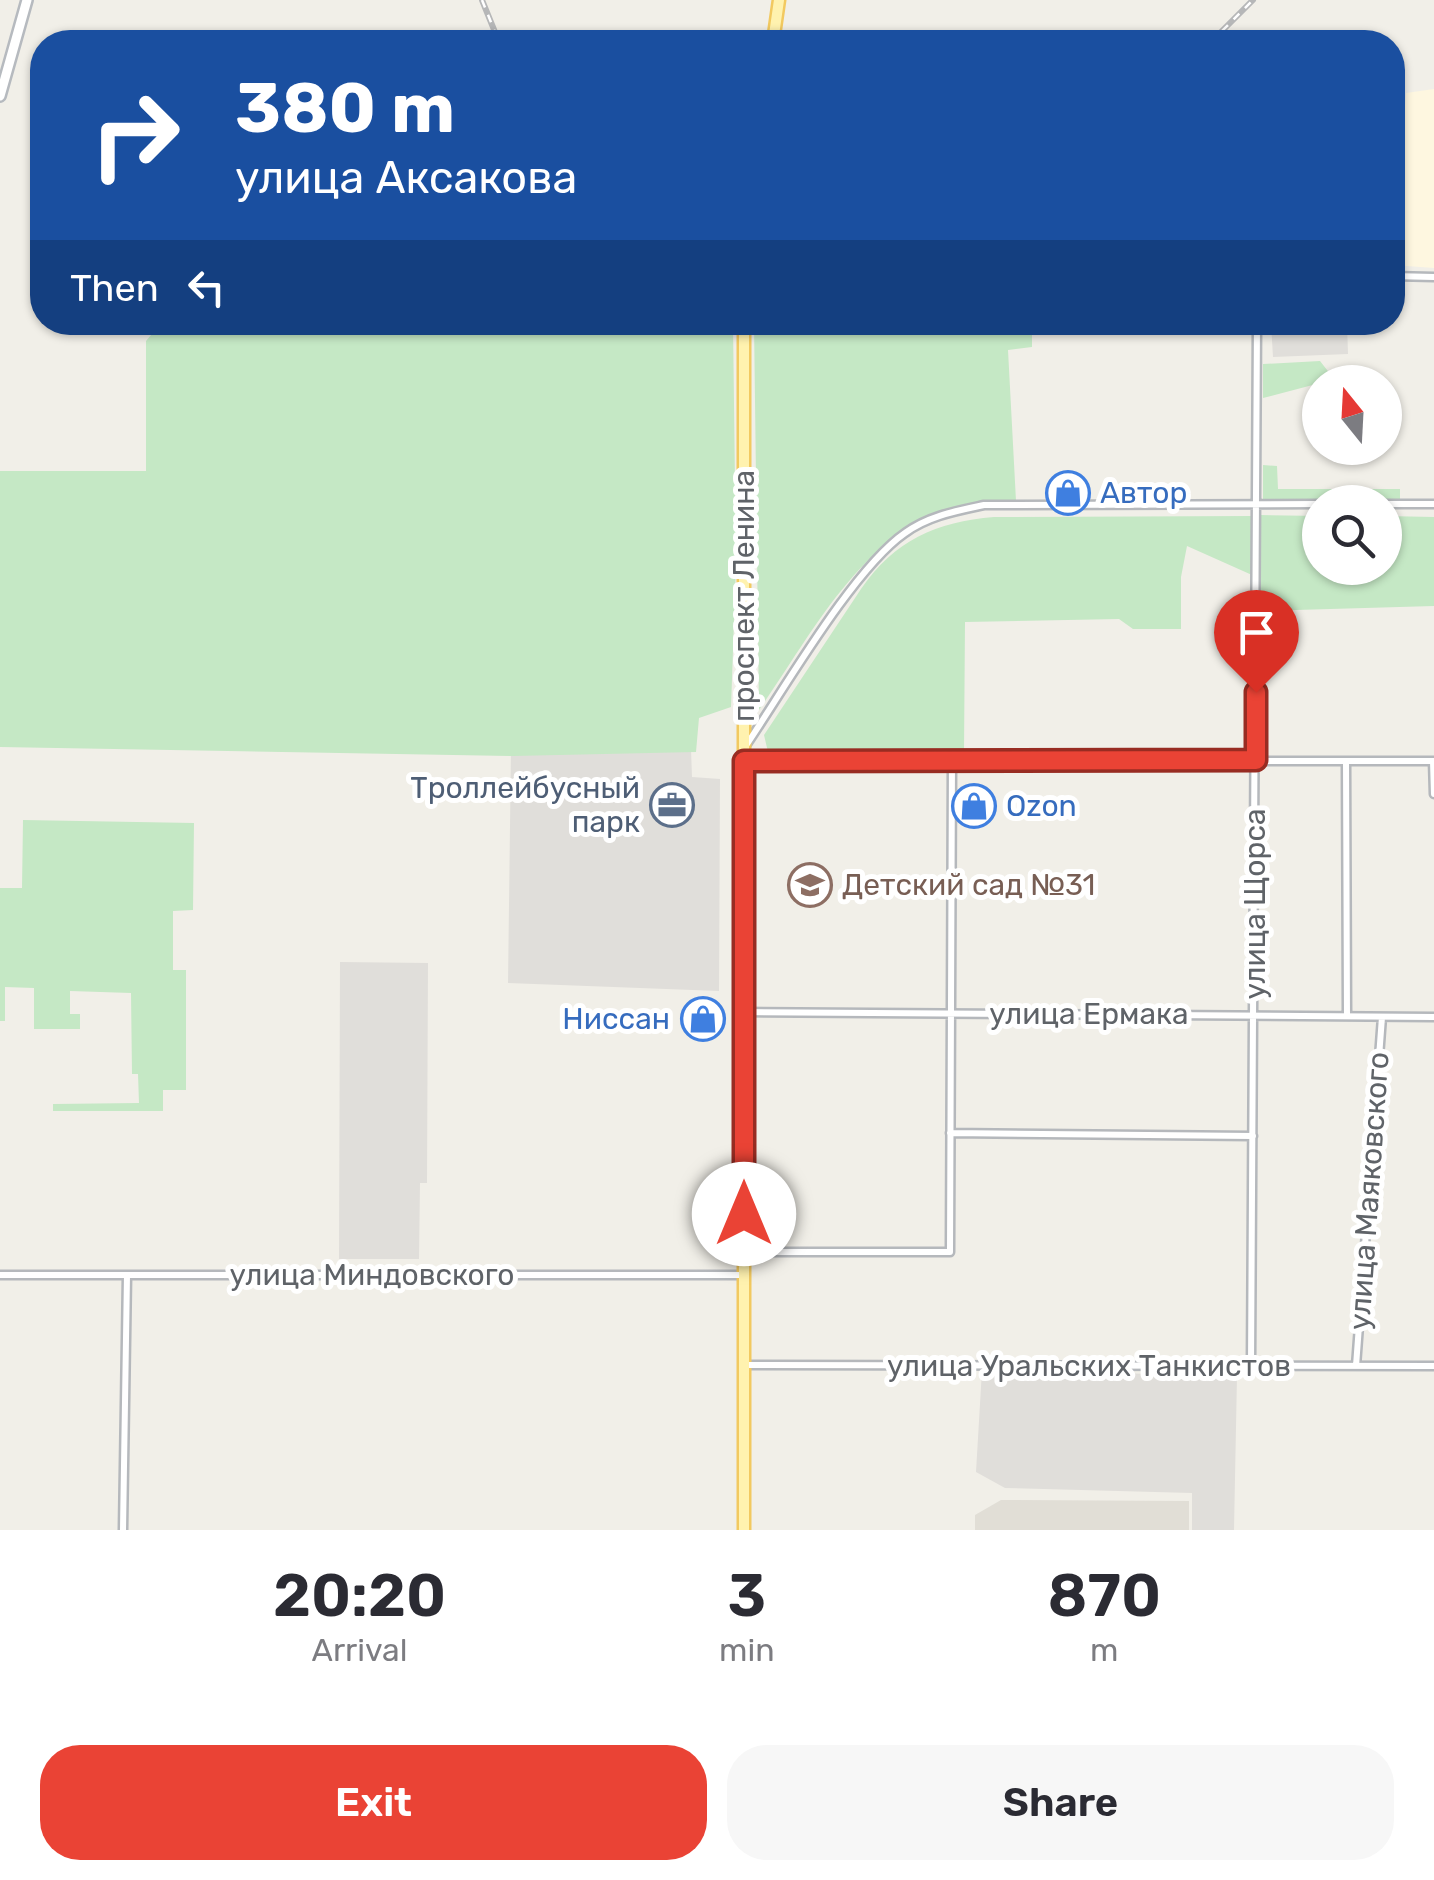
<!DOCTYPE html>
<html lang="en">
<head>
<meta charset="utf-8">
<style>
	body { margin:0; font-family:Rubik,sans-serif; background:#f7f7f7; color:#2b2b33; height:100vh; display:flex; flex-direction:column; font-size:38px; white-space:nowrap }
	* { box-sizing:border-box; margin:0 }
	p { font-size:32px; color:#7c7c81 }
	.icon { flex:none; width:55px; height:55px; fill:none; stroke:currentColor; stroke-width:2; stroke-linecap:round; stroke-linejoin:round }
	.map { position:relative; height:1530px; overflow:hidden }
	.side { display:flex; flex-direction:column; background:#fff; flex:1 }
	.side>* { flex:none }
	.guide { position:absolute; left:30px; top:30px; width:1375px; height:305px; border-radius:40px; box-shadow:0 2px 8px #0004; background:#1a4fa0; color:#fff; overflow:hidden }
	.needle { width:65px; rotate:342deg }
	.fabs { position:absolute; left:1302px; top:365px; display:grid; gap:20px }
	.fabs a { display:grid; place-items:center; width:100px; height:100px; border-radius:50%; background:#fff; box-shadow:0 2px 8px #0004; font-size:50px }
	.pin { position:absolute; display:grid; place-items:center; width:85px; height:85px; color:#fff; margin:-102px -42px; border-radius:50% 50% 50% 0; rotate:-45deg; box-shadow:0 0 10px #0007 }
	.pin .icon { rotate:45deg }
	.me { position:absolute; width:110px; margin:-55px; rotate:0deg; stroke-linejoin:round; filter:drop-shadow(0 0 8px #0008) }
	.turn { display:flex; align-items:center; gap:35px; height:210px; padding:0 40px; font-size:45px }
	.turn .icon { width:130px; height:130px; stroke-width:2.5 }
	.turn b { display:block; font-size:70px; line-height:85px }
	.then { display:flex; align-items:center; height:95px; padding:0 40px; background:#0003; gap:20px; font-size:38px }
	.eta { display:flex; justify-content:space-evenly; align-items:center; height:170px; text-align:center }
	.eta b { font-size:60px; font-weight:600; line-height:70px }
	.action { display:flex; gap:20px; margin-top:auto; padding:20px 40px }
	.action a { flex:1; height:115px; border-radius:40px; background:#ea4335; color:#fff; font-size:40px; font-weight:600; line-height:115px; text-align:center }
	.action a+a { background:#f7f7f7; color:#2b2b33 }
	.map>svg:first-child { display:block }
</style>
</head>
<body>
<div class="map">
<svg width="1434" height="1530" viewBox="0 0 1434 1530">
	<rect width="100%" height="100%" fill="#f1efe8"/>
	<path fill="#fef7e0" d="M1434,89V268L1393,265L1406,93Z"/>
	<path fill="#e0deda" d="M1271,323H1347L1348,354L1273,357Z
		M511,748L691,749L692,777L720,779L719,991L508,983Z
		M340,962L428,963L427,1183H420L419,1259H339Z
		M982,1370L1237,1376L1234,1530H1192V1493L1005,1488L976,1472Z"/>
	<path fill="#e1ded6" d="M1001,1500L1189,1501V1530H975V1515Z"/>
	<path fill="#c5e8c5" d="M162,322L733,323L736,564L731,707L699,718L696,752L513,756L0,747V471H146V341Z
		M754,323H1032V347L1008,350L1016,501C999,502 979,500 962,505C862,530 814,632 759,710Z
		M1320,361L1331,375L1324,382L1263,398V364Z
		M1263,465L1277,466L1278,489H1400V500H1263Z
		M1260,515L1320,516V568H1385V516L1434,517V606L1261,611Z
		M1251,516L1252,575L1187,546L1181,577V629H1133L1119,619L965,622L964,752H768L764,735L861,589C895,540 936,522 994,517Z
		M23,820L194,823L193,910L173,911V970H186V1090H163V1111H53V1104L139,1103L138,1074H132L131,993L70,991V1014H80V1029H34V988L5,987V1021H0V888H22Z"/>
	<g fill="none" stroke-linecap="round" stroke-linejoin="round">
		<g stroke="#b5b8bc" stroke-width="11">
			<path id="street" d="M1392,276L1434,277
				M1385,504H1434
				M745,747C783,691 853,569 905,533C928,516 956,511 984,505L1320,504
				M745,761H1434
				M1346,761L1347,1016
				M1433,761L1434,794
				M744,1012L1434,1017
				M950,1133L1253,1136
				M744,1252H950L952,760
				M0,1275H743
				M744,1365L1434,1366
				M1251,1366L1257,322
				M1356,1366L1382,1017
				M123,1530L127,1275"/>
		</g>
		<g stroke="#b6babf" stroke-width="14">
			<path id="secondary" d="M0,96L27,0"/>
		</g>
		<g stroke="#f2c960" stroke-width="15">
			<path id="primary" d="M773,42L779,0
				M744,322V1530"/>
		</g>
		<use href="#street" stroke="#fff" stroke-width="6"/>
		<use href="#secondary" stroke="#fff" stroke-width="9"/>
		<use href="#primary" stroke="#fff2af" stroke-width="10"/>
		<g stroke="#b6b7b8" stroke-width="6">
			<path id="rail" d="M482,0L499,42
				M1211,42L1253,0"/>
		</g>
		<use href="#rail" stroke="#fff" stroke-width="2.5" stroke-dasharray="8" stroke-linecap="butt"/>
	</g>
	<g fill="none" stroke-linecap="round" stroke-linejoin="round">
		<g stroke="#982c22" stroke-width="25">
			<path id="route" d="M744,1214V761L1256,760V692"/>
		</g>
		<use href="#route" stroke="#ea4335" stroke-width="18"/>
	</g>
	<defs>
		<g id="shop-ring" transform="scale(2.25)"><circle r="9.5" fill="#fff" stroke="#3f7fe0" stroke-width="1.5"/><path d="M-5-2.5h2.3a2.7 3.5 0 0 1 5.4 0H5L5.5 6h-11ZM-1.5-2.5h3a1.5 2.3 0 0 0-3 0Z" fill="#3f7fe0"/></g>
		<g id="office-ring" transform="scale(2.25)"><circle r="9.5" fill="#fff" stroke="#5c6f8a" stroke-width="1.5"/><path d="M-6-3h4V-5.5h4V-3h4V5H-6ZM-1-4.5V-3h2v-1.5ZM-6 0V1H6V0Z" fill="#5c6f8a"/></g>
		<g id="school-ring" transform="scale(2.25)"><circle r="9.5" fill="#fff" stroke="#8d6e63" stroke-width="1.5"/><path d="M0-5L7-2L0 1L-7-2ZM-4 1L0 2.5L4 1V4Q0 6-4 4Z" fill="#8d6e63"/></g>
	</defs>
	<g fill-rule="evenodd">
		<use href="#shop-ring" x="1068" y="493"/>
		<use href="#office-ring" x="672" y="805"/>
		<use href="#shop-ring" x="974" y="806"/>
		<use href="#school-ring" x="810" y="885"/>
		<use href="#shop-ring" x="703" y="1019"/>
	</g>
	<g text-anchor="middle" stroke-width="10" stroke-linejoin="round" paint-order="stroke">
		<g font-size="30" fill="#366cbe" stroke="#fff" text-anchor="start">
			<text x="1100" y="503">Автор</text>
			<text x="1006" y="816">Ozon</text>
			<text x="670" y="1029" text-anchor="end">Ниссан</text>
		</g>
		<g font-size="30" fill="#5f6368" stroke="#fff">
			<text transform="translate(744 596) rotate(-90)" y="10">проспект Ленина</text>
			<text transform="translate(1255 904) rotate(-90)" y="10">улица Щорса</text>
			<text x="1089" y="1024">улица Ермака</text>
			<text transform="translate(1369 1191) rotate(-86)" y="10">улица Маяковского</text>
			<text x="372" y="1285">улица Миндовского</text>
			<text x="1089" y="1376">улица Уральских Танкистов</text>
		</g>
		<g font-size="30" fill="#4e5e75" stroke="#fff" text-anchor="end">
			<text x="640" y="798">Троллейбусный<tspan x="640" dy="34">парк</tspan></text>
		</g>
		<g font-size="30" fill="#785e54" stroke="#fff" text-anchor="start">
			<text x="842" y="895">Детский сад №31</text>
		</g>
	</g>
</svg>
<div class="fabs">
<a><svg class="needle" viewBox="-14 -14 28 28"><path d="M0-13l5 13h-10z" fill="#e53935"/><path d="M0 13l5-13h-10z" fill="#7c7c81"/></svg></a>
<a><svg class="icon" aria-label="search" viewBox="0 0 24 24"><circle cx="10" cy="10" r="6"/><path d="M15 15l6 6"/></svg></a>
</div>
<div class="pin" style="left:1256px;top:692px;background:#d93025"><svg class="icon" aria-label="arrive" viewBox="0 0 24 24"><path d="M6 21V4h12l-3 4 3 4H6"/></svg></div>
<svg class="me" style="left:744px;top:1214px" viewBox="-20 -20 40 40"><circle r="19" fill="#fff"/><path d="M0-13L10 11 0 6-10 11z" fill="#ea4335"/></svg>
<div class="guide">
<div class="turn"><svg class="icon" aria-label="right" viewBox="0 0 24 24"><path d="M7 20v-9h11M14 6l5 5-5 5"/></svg><div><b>380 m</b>улица Аксакова</div></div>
<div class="then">Then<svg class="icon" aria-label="left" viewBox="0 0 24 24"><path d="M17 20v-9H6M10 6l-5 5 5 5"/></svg></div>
</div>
</div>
<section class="side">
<div class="eta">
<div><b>20:20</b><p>Arrival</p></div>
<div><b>3</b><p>min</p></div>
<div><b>870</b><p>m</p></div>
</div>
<div class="action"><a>Exit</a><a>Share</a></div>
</section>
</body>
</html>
